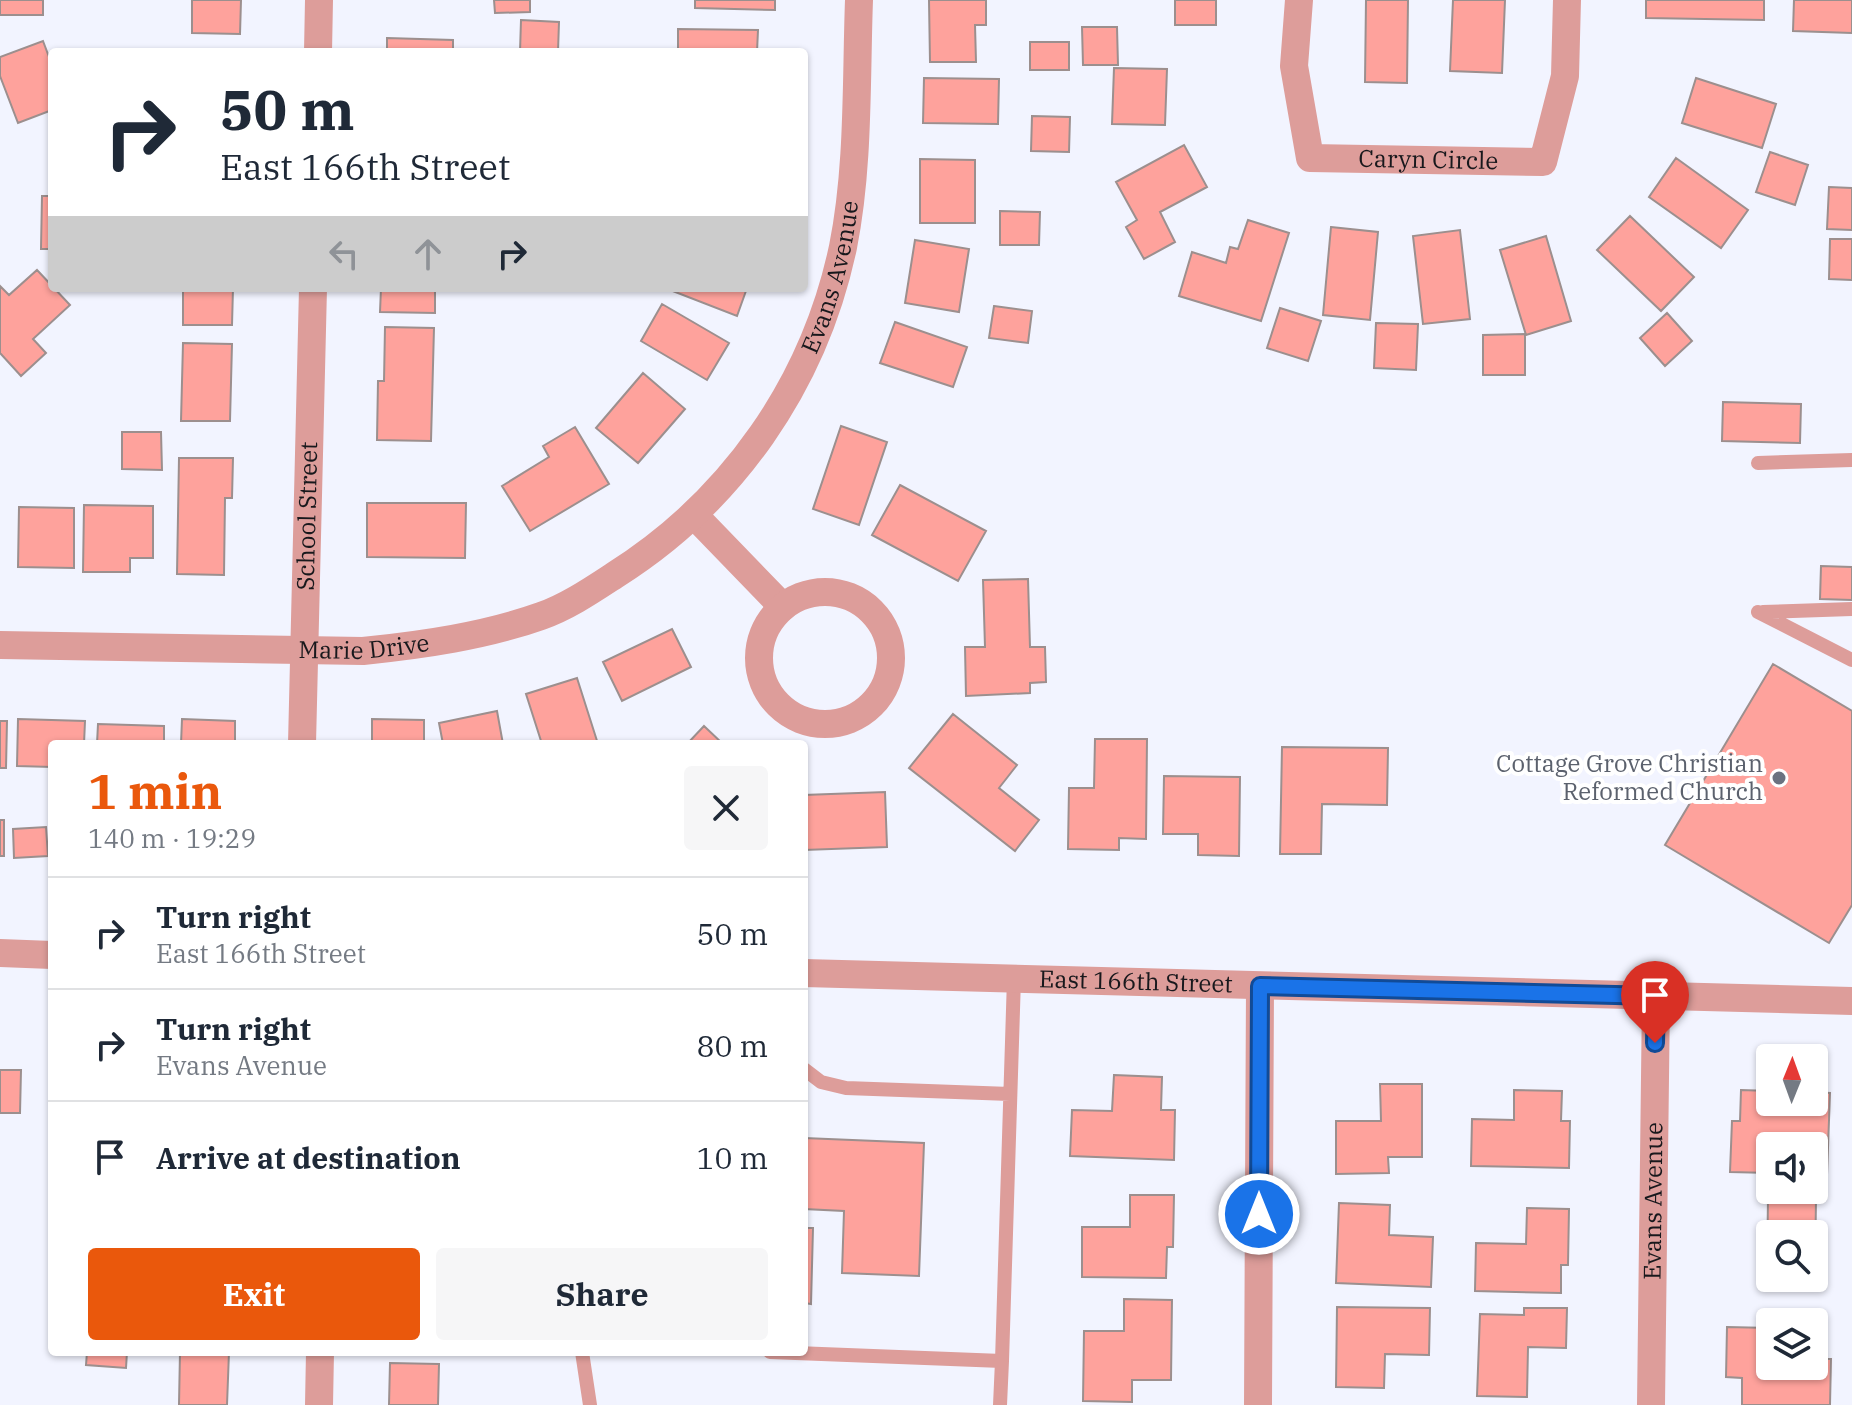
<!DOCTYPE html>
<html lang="en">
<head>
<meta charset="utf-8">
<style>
	body { margin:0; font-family:"IBM Plex Serif",serif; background:#f6f6f7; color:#1f2937; height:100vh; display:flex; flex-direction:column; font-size:30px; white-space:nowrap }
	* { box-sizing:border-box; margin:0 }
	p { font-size:26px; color:#747a83 }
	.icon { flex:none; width:44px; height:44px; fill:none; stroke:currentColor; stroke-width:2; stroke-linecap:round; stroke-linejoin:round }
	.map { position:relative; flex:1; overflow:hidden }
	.panel { position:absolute; left:48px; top:740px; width:760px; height:616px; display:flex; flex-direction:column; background:#fff; border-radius:8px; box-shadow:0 2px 6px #0004 }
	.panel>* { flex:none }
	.top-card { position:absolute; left:48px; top:48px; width:760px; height:244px; border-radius:8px; box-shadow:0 2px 6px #0004; background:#fff; color:#1f2937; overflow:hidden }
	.needle { width:52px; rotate:1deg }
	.controls { position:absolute; left:1756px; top:1044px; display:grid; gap:16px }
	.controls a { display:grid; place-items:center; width:72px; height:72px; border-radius:8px; background:#fff; box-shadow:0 2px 6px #0004; font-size:40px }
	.pin { position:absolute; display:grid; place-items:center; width:68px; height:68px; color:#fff; margin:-82px -34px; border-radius:50% 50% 50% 0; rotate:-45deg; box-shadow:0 0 8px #0007 }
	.pin .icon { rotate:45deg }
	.me { position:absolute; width:88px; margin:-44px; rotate:0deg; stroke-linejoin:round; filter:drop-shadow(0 0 6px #0008) }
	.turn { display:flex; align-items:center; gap:28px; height:168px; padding:0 40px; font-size:36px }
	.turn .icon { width:104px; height:104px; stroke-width:2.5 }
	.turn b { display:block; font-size:56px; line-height:68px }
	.lanes { display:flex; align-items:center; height:76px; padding:0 40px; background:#0003; justify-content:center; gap:40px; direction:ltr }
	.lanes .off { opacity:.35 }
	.round { display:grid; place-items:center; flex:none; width:84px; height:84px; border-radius:8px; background:#f6f6f7 }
	.overview { display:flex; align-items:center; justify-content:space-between; height:136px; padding:0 40px }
	h1 { font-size:48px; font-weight:800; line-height:60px; color:#ea580c }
	.button { display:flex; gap:16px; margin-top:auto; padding:16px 40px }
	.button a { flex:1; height:92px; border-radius:8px; background:#ea580c; color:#fff; font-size:32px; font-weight:800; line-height:92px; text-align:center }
	.button a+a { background:#f6f6f7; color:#1f2937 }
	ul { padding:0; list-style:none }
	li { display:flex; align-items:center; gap:24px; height:112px; padding:0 40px; border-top:2px solid #e0e1e3 }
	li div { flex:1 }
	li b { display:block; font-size:30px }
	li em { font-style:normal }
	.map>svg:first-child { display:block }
</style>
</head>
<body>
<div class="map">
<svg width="1852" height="1405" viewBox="0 0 1852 1405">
	<rect width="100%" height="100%" fill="#f2f4ff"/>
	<path fill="#fea29c" stroke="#9c8f8e" stroke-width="2" d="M0,0H43V15H0Z
		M192,0H241L240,34L192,33Z
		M494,0H530V12L495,13Z
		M695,0H775V10L695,8Z
		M929,0H986V25H975L976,62H930Z
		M1175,0H1216V25H1175Z
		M1366,0H1408L1407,83L1365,82Z
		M1453,0H1505L1502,73L1450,71Z
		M1646,0H1764V20L1646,18Z
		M1794,0H1852V33L1793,31Z
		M521,20L559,22L558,52H520Z
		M1082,27H1117L1118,65H1083Z
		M678,29L758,30L757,52H678Z
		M387,38L453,40V52H387Z
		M43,41L52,65V110L18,123L0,76V57Z
		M1030,42H1069V70H1030Z
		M1114,68L1167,69L1165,125L1112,124Z
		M924,78L999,79L998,124L923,123Z
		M1696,78L1776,104L1762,148L1682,123Z
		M1032,116L1070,117L1069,152L1031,151Z
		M52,142V249H41L42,196H51Z
		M1184,145L1207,187L1160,212L1175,242L1144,259L1126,227L1137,220L1116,182Z
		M1770,152L1808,165L1795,205L1756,192Z
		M1676,158L1748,210L1721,248L1649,197Z
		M920,159L975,160V223H920Z
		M1829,187L1852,188V230L1827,229Z
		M1000,211L1040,212L1039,245H1000Z
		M1630,216L1694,277L1661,311L1597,250Z
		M1248,220L1289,233L1261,321L1179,296L1192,252L1226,263L1230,247L1238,249Z
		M1331,227L1378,232L1370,320L1323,315Z
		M1460,230L1470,319L1423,324L1413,236Z
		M1546,236L1571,321L1526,335L1500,250Z
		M1830,239H1852V280L1829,279Z
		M915,240L969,249L959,312L905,303Z
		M37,270L70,305L33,339L46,353L21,376L0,353V286L9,295Z
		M183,288H233L232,325H183Z
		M381,288H435V313L380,312Z
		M665,288H747L737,316Z
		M662,304L729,343L707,380L641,341Z
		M994,306L1032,311L1028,343L989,338Z
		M1280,308L1321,321L1308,361L1267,348Z
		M1667,313L1692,341L1665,366L1640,338Z
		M895,322L967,347L953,387L880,363Z
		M1376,323L1418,324L1416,370L1374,368Z
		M385,327L434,328L431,441L377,440L378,381H384Z
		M1525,334V375H1483V335Z
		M183,343L232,344L230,421H181Z
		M643,373L685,409L638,463L596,428Z
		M1723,402L1801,404L1800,443L1722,441Z
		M841,426L887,442L859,525L813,509Z
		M575,427L609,484L530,531L502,486L549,457L543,446Z
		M122,432H161L162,470L122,469Z
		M179,458H233L232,498H225L224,575L177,574Z
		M900,485L986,531L958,581L872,535Z
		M367,503H466L465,558L367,557Z
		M84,505L153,506V558H130V572H83Z
		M19,507L74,508V568L18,567Z
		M1821,566L1852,567V600L1820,599Z
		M1028,579L1030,647H1045L1046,682L1030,683V693L966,696L965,647H985L983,580Z
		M672,629L691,667L622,701L603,662Z
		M1773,664L1852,711V905L1829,943L1665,845Z
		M577,678L598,744H542L526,694Z
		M497,711L503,744H443L439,723Z
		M953,714L1017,765L999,788L1039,820L1015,851L909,768Z
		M18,719L85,721L84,744H52V767L17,766Z
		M182,719L235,721V744H181Z
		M372,719L424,720V744H372Z
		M0,721H7L6,768H0Z
		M98,724L164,726V744H97Z
		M704,726L723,744H687Z
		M1095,739H1147L1146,839L1119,838V850L1068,849L1069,788H1094Z
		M1282,747L1388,748L1387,805L1322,804L1321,854H1280Z
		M1164,776L1240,777L1239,856L1198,855V834H1163Z
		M885,792L887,847L804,850V795Z
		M0,820H4V856H0Z
		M46,827L48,856L14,858L13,829Z
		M0,1070H21L20,1113H0Z
		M1114,1075L1162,1077L1161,1110H1175L1174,1160L1070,1156L1072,1110L1112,1111Z
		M1380,1084H1422V1157H1388L1389,1173L1336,1174V1121H1381Z
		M1514,1090L1562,1091L1561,1121H1570L1569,1168L1471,1166L1472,1119L1514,1120Z
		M1741,1090L1770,1091V1102H1814V1092L1830,1093L1827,1175L1814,1174V1146H1770V1173L1730,1172L1732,1121H1740Z
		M804,1138L924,1143L919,1276L842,1273L844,1211L804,1209Z
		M1130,1195H1174L1173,1247H1167L1166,1278L1082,1277V1227H1130Z
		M1768,1197L1816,1198L1815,1273L1814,1234H1770V1273H1767Z
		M1339,1203L1390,1205L1389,1235L1433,1237L1431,1287L1336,1283Z
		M1527,1208L1569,1209L1568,1265H1561V1293L1475,1291L1476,1243L1526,1244Z
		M804,1228H813L811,1304L804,1303Z
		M1124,1299L1172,1300L1171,1380H1132V1402L1083,1401L1084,1331H1124Z
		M1337,1307L1430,1308L1429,1355L1385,1354L1384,1388L1336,1387Z
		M1524,1308H1567L1566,1348L1528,1347L1527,1397L1477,1396L1480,1314L1524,1315Z
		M1727,1327L1770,1328V1366H1814V1359H1831L1830,1405H1742V1378L1726,1377Z
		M87,1352H127L126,1368L86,1365Z
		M180,1352H229L227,1405H179Z
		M390,1363L439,1364L438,1405H389Z"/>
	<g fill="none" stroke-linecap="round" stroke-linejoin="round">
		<path stroke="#dd9d9a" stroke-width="14" d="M1758,463L1852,460
			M1758,612L1852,660
			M1763,612L1852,609
			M804,1069L821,1082L846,1088L1010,1094
			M582,1352L590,1405
			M770,1352L1002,1361L1014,978
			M1000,1405L1002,1361"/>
		<g stroke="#dd9d9a" stroke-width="28">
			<path id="s1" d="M1299,0L1294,66L1310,158L1543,162L1565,76L1567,0"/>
			<path d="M318,52L319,0"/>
			<path d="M694,515L783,607"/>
			<circle cx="825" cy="658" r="66"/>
			<path id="s2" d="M0,645L363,651C422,645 485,636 541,616C567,607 592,590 615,575C732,501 814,384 843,247C859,167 856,82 859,0"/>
			<path id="s3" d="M302,744L313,288"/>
			<path d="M0,953L52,955"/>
			<path id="s4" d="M804,973L1852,1001"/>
			<path d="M319,1405L320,1352"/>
			<path d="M1258,1405L1260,986"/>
			<path id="s5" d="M1651,1405L1656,996"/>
		</g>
	</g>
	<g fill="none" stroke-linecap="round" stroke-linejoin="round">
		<g stroke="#114b97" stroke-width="20">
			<path id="route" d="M1259,1214L1260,986L1656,996L1655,1043"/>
		</g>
		<use href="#route" stroke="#1a73e8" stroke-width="14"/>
	</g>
	<circle fill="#6b7280" stroke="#fff" stroke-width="3" cx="1779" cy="778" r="8"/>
	<g text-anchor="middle" stroke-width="8" stroke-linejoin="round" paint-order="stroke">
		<g font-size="24" fill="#18181c" stroke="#fff">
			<text dy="8" stroke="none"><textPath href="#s1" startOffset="278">Caryn Circle</textPath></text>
			<text dy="8" stroke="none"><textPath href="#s2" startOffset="1008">Evans Avenue</textPath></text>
			<text dy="8" stroke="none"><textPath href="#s3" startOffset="228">School Street</textPath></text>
			<text dy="8" stroke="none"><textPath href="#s2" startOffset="364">Marie Drive</textPath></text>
			<text dy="8" stroke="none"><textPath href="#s4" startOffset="332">East 166th Street</textPath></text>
			<text dy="8" stroke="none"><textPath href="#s5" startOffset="204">Evans Avenue</textPath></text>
		</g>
		<g font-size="24" fill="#5b616d" stroke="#fff" text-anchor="end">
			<text x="1763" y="772">Cottage Grove Christian<tspan x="1763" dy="28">Reformed Church</tspan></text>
		</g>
	</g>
</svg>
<div class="controls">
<a><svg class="needle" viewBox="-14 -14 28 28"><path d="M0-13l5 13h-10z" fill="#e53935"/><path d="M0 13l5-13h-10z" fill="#747a83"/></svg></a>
<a><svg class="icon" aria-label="sound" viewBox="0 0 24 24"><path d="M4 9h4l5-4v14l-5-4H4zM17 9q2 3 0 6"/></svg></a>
<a><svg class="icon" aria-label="search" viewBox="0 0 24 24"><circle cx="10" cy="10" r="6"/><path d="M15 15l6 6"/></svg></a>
<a><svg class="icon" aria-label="layers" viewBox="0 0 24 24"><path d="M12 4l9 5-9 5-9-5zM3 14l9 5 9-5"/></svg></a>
</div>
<div class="pin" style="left:1655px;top:1043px;background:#d93025"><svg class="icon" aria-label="arrive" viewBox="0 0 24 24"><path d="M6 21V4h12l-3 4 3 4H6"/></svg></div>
<svg class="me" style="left:1259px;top:1214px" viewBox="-20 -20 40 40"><circle r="17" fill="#1a73e8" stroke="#fff" stroke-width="3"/><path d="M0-11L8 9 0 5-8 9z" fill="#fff"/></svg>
<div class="top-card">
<div class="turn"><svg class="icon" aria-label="right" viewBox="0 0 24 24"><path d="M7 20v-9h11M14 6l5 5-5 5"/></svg><div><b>50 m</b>East 166th Street</div></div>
<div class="lanes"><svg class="icon off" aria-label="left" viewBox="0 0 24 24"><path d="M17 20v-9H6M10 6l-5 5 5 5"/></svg><svg class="icon off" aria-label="ahead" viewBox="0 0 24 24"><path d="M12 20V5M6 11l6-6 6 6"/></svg><svg class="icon" aria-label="right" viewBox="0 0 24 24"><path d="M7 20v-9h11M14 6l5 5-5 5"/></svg></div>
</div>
<section class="panel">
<div class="overview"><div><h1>1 min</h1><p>140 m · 19:29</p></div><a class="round"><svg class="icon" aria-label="close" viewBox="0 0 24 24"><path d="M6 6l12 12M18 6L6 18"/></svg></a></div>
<ul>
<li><svg class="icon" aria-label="right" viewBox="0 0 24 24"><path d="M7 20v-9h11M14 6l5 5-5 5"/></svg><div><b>Turn right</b><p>East 166th Street</p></div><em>50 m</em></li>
<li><svg class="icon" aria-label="right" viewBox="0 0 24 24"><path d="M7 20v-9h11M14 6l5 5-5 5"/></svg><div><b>Turn right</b><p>Evans Avenue</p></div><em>80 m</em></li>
<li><svg class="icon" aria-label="arrive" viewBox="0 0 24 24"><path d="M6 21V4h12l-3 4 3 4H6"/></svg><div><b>Arrive at destination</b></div><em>10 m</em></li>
</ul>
<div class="button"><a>Exit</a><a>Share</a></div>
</section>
</div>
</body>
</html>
